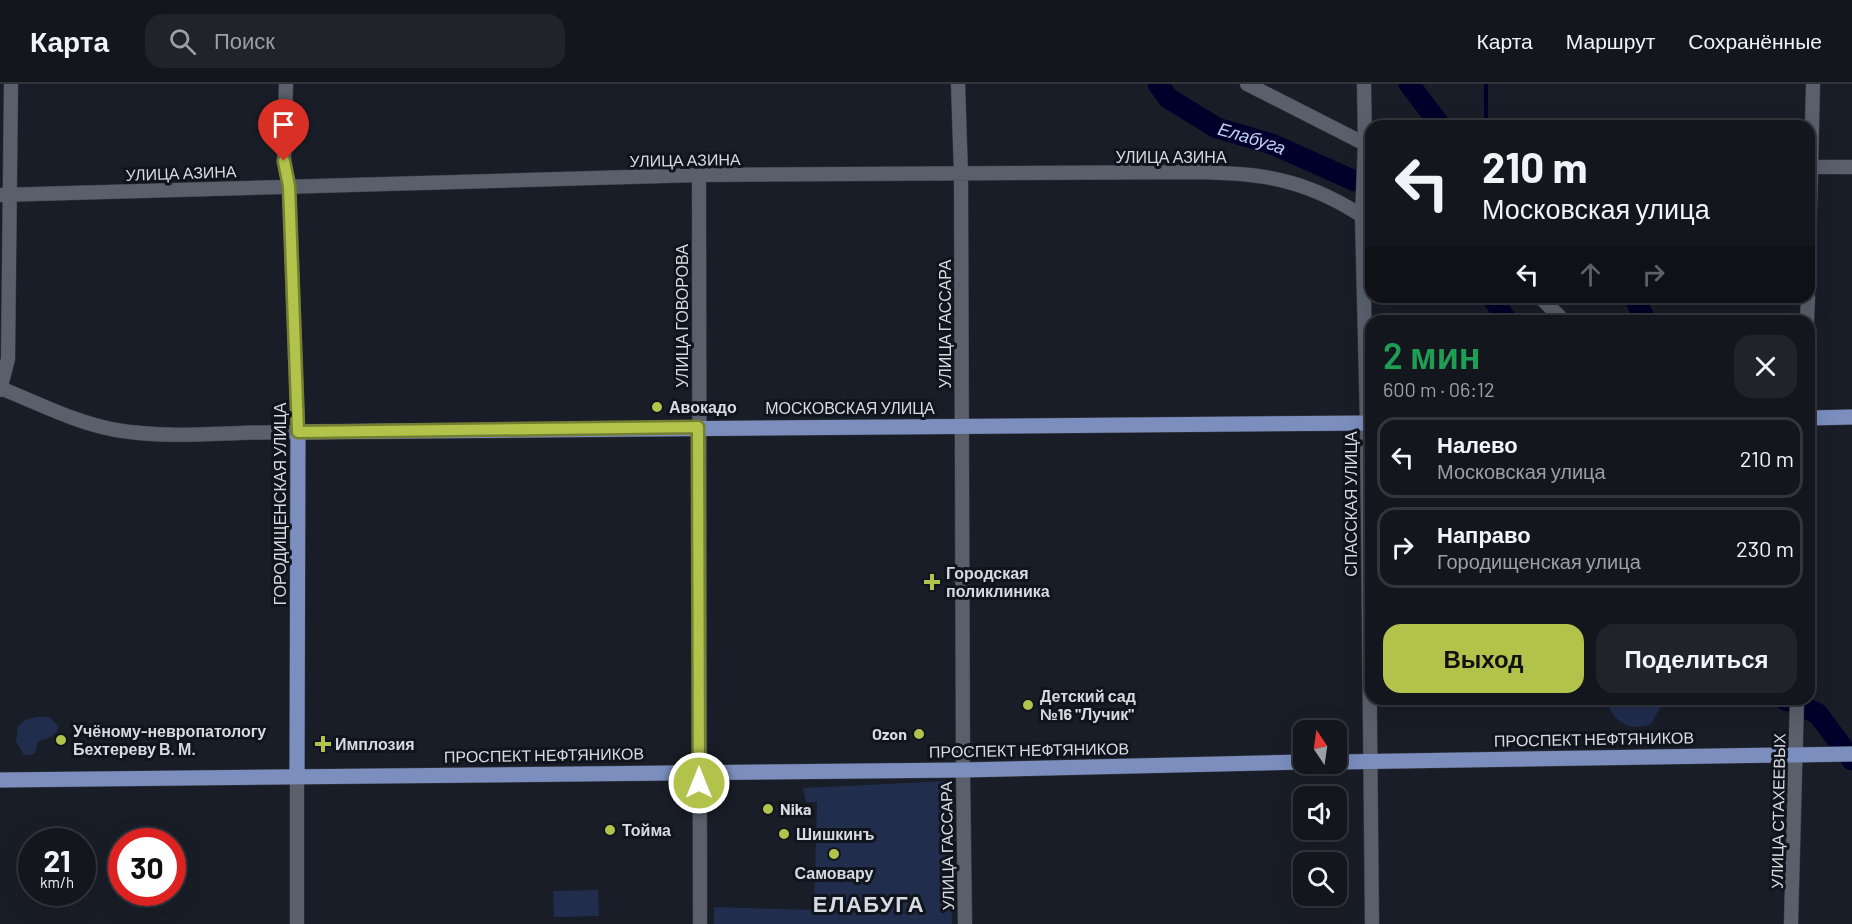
<!DOCTYPE html>
<html lang="ru">
<head>
<meta charset="utf-8">
<style>
	body { margin:0; font-family:Barlow,sans-serif; background:#20232a; color:#f1f3f6; height:100vh; display:flex; flex-direction:column; font-size:22px; white-space:nowrap }
	* { box-sizing:border-box; margin:0 }
	p { font-size:20px; color:#9d9fa4 }
	.icon { flex:none; width:33px; height:33px; fill:none; stroke:currentColor; stroke-width:2; stroke-linecap:round; stroke-linejoin:round }
	.map { position:relative; flex:1; overflow:hidden }
	.side { position:absolute; left:1365px; top:231px; width:450px; height:390px; display:flex; flex-direction:column; background:#13161d; border-radius:18px; box-shadow:0 6px 24px #0002,0 0 0 2px #32353b }
	.side>* { flex:none }
	.top-card { position:absolute; left:1365px; top:36px; width:450px; height:183px; border-radius:18px; box-shadow:0 6px 24px #0002,0 0 0 2px #32353b; background:#13161d; color:#f1f3f6; overflow:hidden }
	.needle { width:39px; rotate:347deg }
	.tools { position:absolute; left:1293px; top:636px; display:grid; gap:12px }
	.tools a { display:grid; place-items:center; width:54px; height:54px; border-radius:12px; background:#13161d; box-shadow:0 6px 24px #0002,0 0 0 2px #32353b; font-size:30px }
	.speed { position:absolute; left:18px; top:744px; display:flex; gap:12px; font-size:30px; font-weight:700; text-align:center }
	.speed>* { display:grid; place-content:center; width:78px; height:78px; border-radius:50%; background:#13161d; box-shadow:0 6px 24px #0002,0 0 0 2px #32353b; line-height:1 }
	.speed small { font-size:15px; font-weight:400 }
	.speed .limit { border:9px solid #d22; background:#fff; color:#111 }
	.pin { position:absolute; display:grid; place-items:center; width:51px; height:51px; color:#fff; margin:-62px -26px; border-radius:50% 50% 50% 0; rotate:-45deg; box-shadow:0 0 6px #0007 }
	.pin .icon { rotate:45deg }
	.me { position:absolute; width:66px; margin:-33px; rotate:0deg; stroke-linejoin:round; filter:drop-shadow(0 0 4px #0008) }
	.turn { display:flex; align-items:center; gap:21px; height:126px; padding:0 18px; font-size:27px }
	.turn .icon { width:78px; height:78px; stroke-width:2.5 }
	.turn b { display:block; font-size:42px; line-height:51px }
	.lanes { display:flex; align-items:center; height:57px; padding:0 18px; background:#0003; justify-content:center; gap:30px; direction:ltr }
	.lanes .off { opacity:.35 }
	.round { display:grid; place-items:center; flex:none; width:63px; height:63px; border-radius:18px; background:#20232a }
	.headline { display:flex; align-items:center; justify-content:space-between; height:102px; padding:0 18px }
	h1 { font-size:36px; font-weight:600; line-height:45px; color:#1e9e55 }
	.primary-button { display:flex; gap:12px; margin-top:auto; padding:12px 18px }
	.primary-button a { flex:1; height:69px; border-radius:18px; background:#b2c34c; color:#111; font-size:24px; font-weight:600; line-height:69px; text-align:center }
	.primary-button a+a { background:#20232a; color:#f1f3f6 }
	ul { padding:0; list-style:none }
	li { display:flex; align-items:center; gap:18px; height:81px; margin:0 12px 9px; padding:0 6px; border:3px solid #32353b; border-radius:18px }
	li div { flex:1 }
	li b { display:block; font-size:22px }
	li em { font-style:normal }
	header { display:flex; align-items:center; gap:36px; box-sizing:border-box; height:84px; padding:0 30px; background:#13161d; border-bottom:2px solid #32353b }
	header strong { font-size:28px }
	nav { display:flex; gap:33px; margin-inline-start:auto; font-size:21px }
	.search { width:420px; height:54px; background:#20232a; display:flex; align-items:center; gap:15px; box-sizing:border-box; padding:0 21px; border-radius:18px; color:#9d9fa4; font-size:22px }
	.map>svg:first-child { display:block }
</style>
</head>
<body>
<header>
<strong>Карта</strong>
<div class="search"><svg class="icon" aria-label="search" viewBox="0 0 24 24"><circle cx="10" cy="10" r="6"/><path d="M15 15l6 6"/></svg>Поиск</div>
<nav><a>Карта</a><a>Маршрут</a><a>Сохранённые</a></nav>
</header>
<div class="map">
<svg width="1852" height="840" viewBox="0 0 1852 840">
	<rect width="100%" height="100%" fill="#191d27"/>
	<path fill="#202d4c" d="M1607,615H1665L1651,640C1629,648 1612,638 1607,615Z
		M36,633H50L58,642C58,653 47,654 38,658L35,669L30,671H24L16,657L18,642L25,636Z
		M948,697L952,840H714V823L814,826L817,718H806L803,704Z
		M598,806L599,832L554,833L553,807Z"/>
	<g fill="none" stroke-linecap="round" stroke-linejoin="round">
		<path stroke="#01002b" stroke-width="4" d="M1486,42V0"/>
		<g stroke="#01002b" stroke-width="21">
			<path id="s1" d="M1158,0L1168,14L1217,44L1272,60L1355,97"/>
			<path d="M1409,0L1441,42"/>
			<path d="M1492,213L1507,237"/>
			<path d="M1634,213L1646,237"/>
			<path d="M1784,615L1788,617"/>
			<path d="M1806,624L1818,630L1852,676"/>
		</g>
		<g stroke="#373a42" stroke-width="15">
			<path id="minor" d="M958,0L961,90L963,686L965,840
				M1247,0L1371,63
				M1364,0L1365,60L1362,132L1367,339L1372,840
				M1809,83H1852
				M699,91L700,840
				M0,111L699,91L1202,88C1220,89 1240,89 1258,92C1296,97 1330,111 1362,132
				M1809,169L1813,0
				M1540,213L1562,235
				M1807,237L1808,213
				M0,304C38,319 76,339 116,346C176,356 238,347 298,348L289,102L284,77L286,0
				M0,306L8,275L11,0
				M297,840V692
				M1791,840L1797,615"/>
		</g>
		<g stroke="#373a42" stroke-width="16">
			<path id="major" d="M1809,334L1852,333
				M1336,678L1852,670
				M297,692L298,348L1371,339
				M0,696L963,686L1304,678"/>
		</g>
		<use href="#minor" stroke="#595f6b" stroke-width="14"/>
		<use href="#major" stroke="#7b8ebe" stroke-width="15"/>
	</g>
	<g fill="none" stroke-linecap="round" stroke-linejoin="round">
		<g stroke="#747f31" stroke-width="15">
			<path id="route" d="M284,77L289,102L298,348L698,343L699,699"/>
		</g>
		<use href="#route" stroke="#b2c34c" stroke-width="10"/>
	</g>
	<g fill="#b2c34c" stroke="#10141d" stroke-width="2">
		<circle cx="657" cy="323" r="6"/>
		<path d="M929 489h6v6h6v6h-6v6h-6v-6h-6v-6h6z"/>
		<circle cx="1028" cy="621" r="6"/>
		<circle cx="919" cy="650" r="6"/>
		<circle cx="61" cy="656" r="6"/>
		<path d="M320 651h6v6h6v6h-6v6h-6v-6h-6v-6h6z"/>
		<circle cx="768" cy="725" r="6"/>
		<circle cx="610" cy="746" r="6"/>
		<circle cx="784" cy="750" r="6"/>
		<circle cx="834" cy="770" r="6"/>
	</g>
	<g text-anchor="middle" stroke-width="6" stroke-linejoin="round" paint-order="stroke">
		<g font-size="16" fill="#d7dae1" stroke="#10141d">
			<text x="1171" y="79">УЛИЦА АЗИНА</text>
			<text transform="translate(685 76) rotate(-1)" y="6">УЛИЦА АЗИНА</text>
			<text transform="translate(181 89) rotate(-2)" y="6">УЛИЦА АЗИНА</text>
			<text transform="translate(682 232) rotate(-90)" y="6">УЛИЦА ГОВОРОВА</text>
			<text transform="translate(945 240) rotate(-90)" y="6">УЛИЦА ГАССАРА</text>
			<text x="850" y="330">МОСКОВСКАЯ УЛИЦА</text>
			<text transform="translate(280 420) rotate(-90)" y="6">ГОРОДИЩЕНСКАЯ УЛИЦА</text>
			<text transform="translate(1351 420) rotate(-90)" y="6">СПАССКАЯ УЛИЦА</text>
			<text transform="translate(1594 655) rotate(-1)" y="6">ПРОСПЕКТ НЕФТЯНИКОВ</text>
			<text transform="translate(1029 666) rotate(-1)" y="6">ПРОСПЕКТ НЕФТЯНИКОВ</text>
			<text transform="translate(544 671) rotate(-1)" y="6">ПРОСПЕКТ НЕФТЯНИКОВ</text>
			<text transform="translate(1778 727) rotate(-89)" y="6">УЛИЦА СТАХЕЕВЫХ</text>
			<text transform="translate(947 762) rotate(-91)" y="6">УЛИЦА ГАССАРА</text>
		</g>
		<g font-size="16" font-weight="bold" fill="#d7dae1" stroke="#10141d" text-anchor="start">
			<text x="669" y="329">Авокадо</text>
			<text x="946" y="495">Городская<tspan x="946" dy="18">поликлиника</tspan></text>
			<text x="1040" y="618">Детский сад<tspan x="1040" dy="18">№16 "Лучик"</tspan></text>
			<text x="73" y="653">Учёному-невропатологу<tspan x="73" dy="18">Бехтереву В. М.</tspan></text>
			<text x="907" y="656" text-anchor="end">Ozon</text>
			<text x="335" y="666">Имплозия</text>
			<text x="780" y="731">Nika</text>
			<text x="622" y="752">Тойма</text>
			<text x="796" y="756">Шишкинъ</text>
			<text x="834" y="795" text-anchor="middle">Самовару</text>
		</g>
		<g font-size="18" font-style="italic" fill="#c3d2f4" stroke="#10141d">
			<text dy="6" stroke="none"><textPath href="#s1" startOffset="111">Елабуга</textPath></text>
		</g>
		<g font-size="22" font-weight="bold" letter-spacing="1.5" fill="#d7dae1" stroke="#10141d">
			<text x="869" y="828">ЕЛАБУГА</text>
		</g>
	</g>
</svg>
<div class="tools">
<a><svg class="needle" viewBox="-14 -14 28 28"><path d="M0-13l5 13h-10z" fill="#e53935"/><path d="M0 13l5-13h-10z" fill="#9d9fa4"/></svg></a>
<a><svg class="icon" aria-label="sound" viewBox="0 0 24 24"><path d="M4 9h4l5-4v14l-5-4H4zM17 9q2 3 0 6"/></svg></a>
<a><svg class="icon" aria-label="search" viewBox="0 0 24 24"><circle cx="10" cy="10" r="6"/><path d="M15 15l6 6"/></svg></a>
</div>
<div class="speed"><div>21<small>km/h</small></div><div class="limit">30</div></div>
<div class="pin" style="left:284px;top:77px;background:#d93025"><svg class="icon" aria-label="arrive" viewBox="0 0 24 24"><path d="M6 21V4h12l-3 4 3 4H6"/></svg></div>
<svg class="me" style="left:699px;top:699px" viewBox="-20 -20 40 40"><circle r="17" fill="#b2c34c" stroke="#fff" stroke-width="3"/><path d="M0-11L8 9 0 5-8 9z" fill="#fff"/></svg>
<div class="top-card">
<div class="turn"><svg class="icon" aria-label="left" viewBox="0 0 24 24"><path d="M17 20v-9H6M10 6l-5 5 5 5"/></svg><div><b>210 m</b>Московская улица</div></div>
<div class="lanes"><svg class="icon" aria-label="left" viewBox="0 0 24 24"><path d="M17 20v-9H6M10 6l-5 5 5 5"/></svg><svg class="icon off" aria-label="ahead" viewBox="0 0 24 24"><path d="M12 20V5M6 11l6-6 6 6"/></svg><svg class="icon off" aria-label="right" viewBox="0 0 24 24"><path d="M7 20v-9h11M14 6l5 5-5 5"/></svg></div>
</div>
<section class="side">
<div class="headline"><div><h1>2 мин</h1><p>600 m · 06:12</p></div><a class="round"><svg class="icon" aria-label="close" viewBox="0 0 24 24"><path d="M6 6l12 12M18 6L6 18"/></svg></a></div>
<ul>
<li><svg class="icon" aria-label="left" viewBox="0 0 24 24"><path d="M17 20v-9H6M10 6l-5 5 5 5"/></svg><div><b>Налево</b><p>Московская улица</p></div><em>210 m</em></li>
<li><svg class="icon" aria-label="right" viewBox="0 0 24 24"><path d="M7 20v-9h11M14 6l5 5-5 5"/></svg><div><b>Направо</b><p>Городищенская улица</p></div><em>230 m</em></li>
</ul>
<div class="primary-button"><a>Выход</a><a>Поделиться</a></div>
</section>
</div>
</body>
</html>
